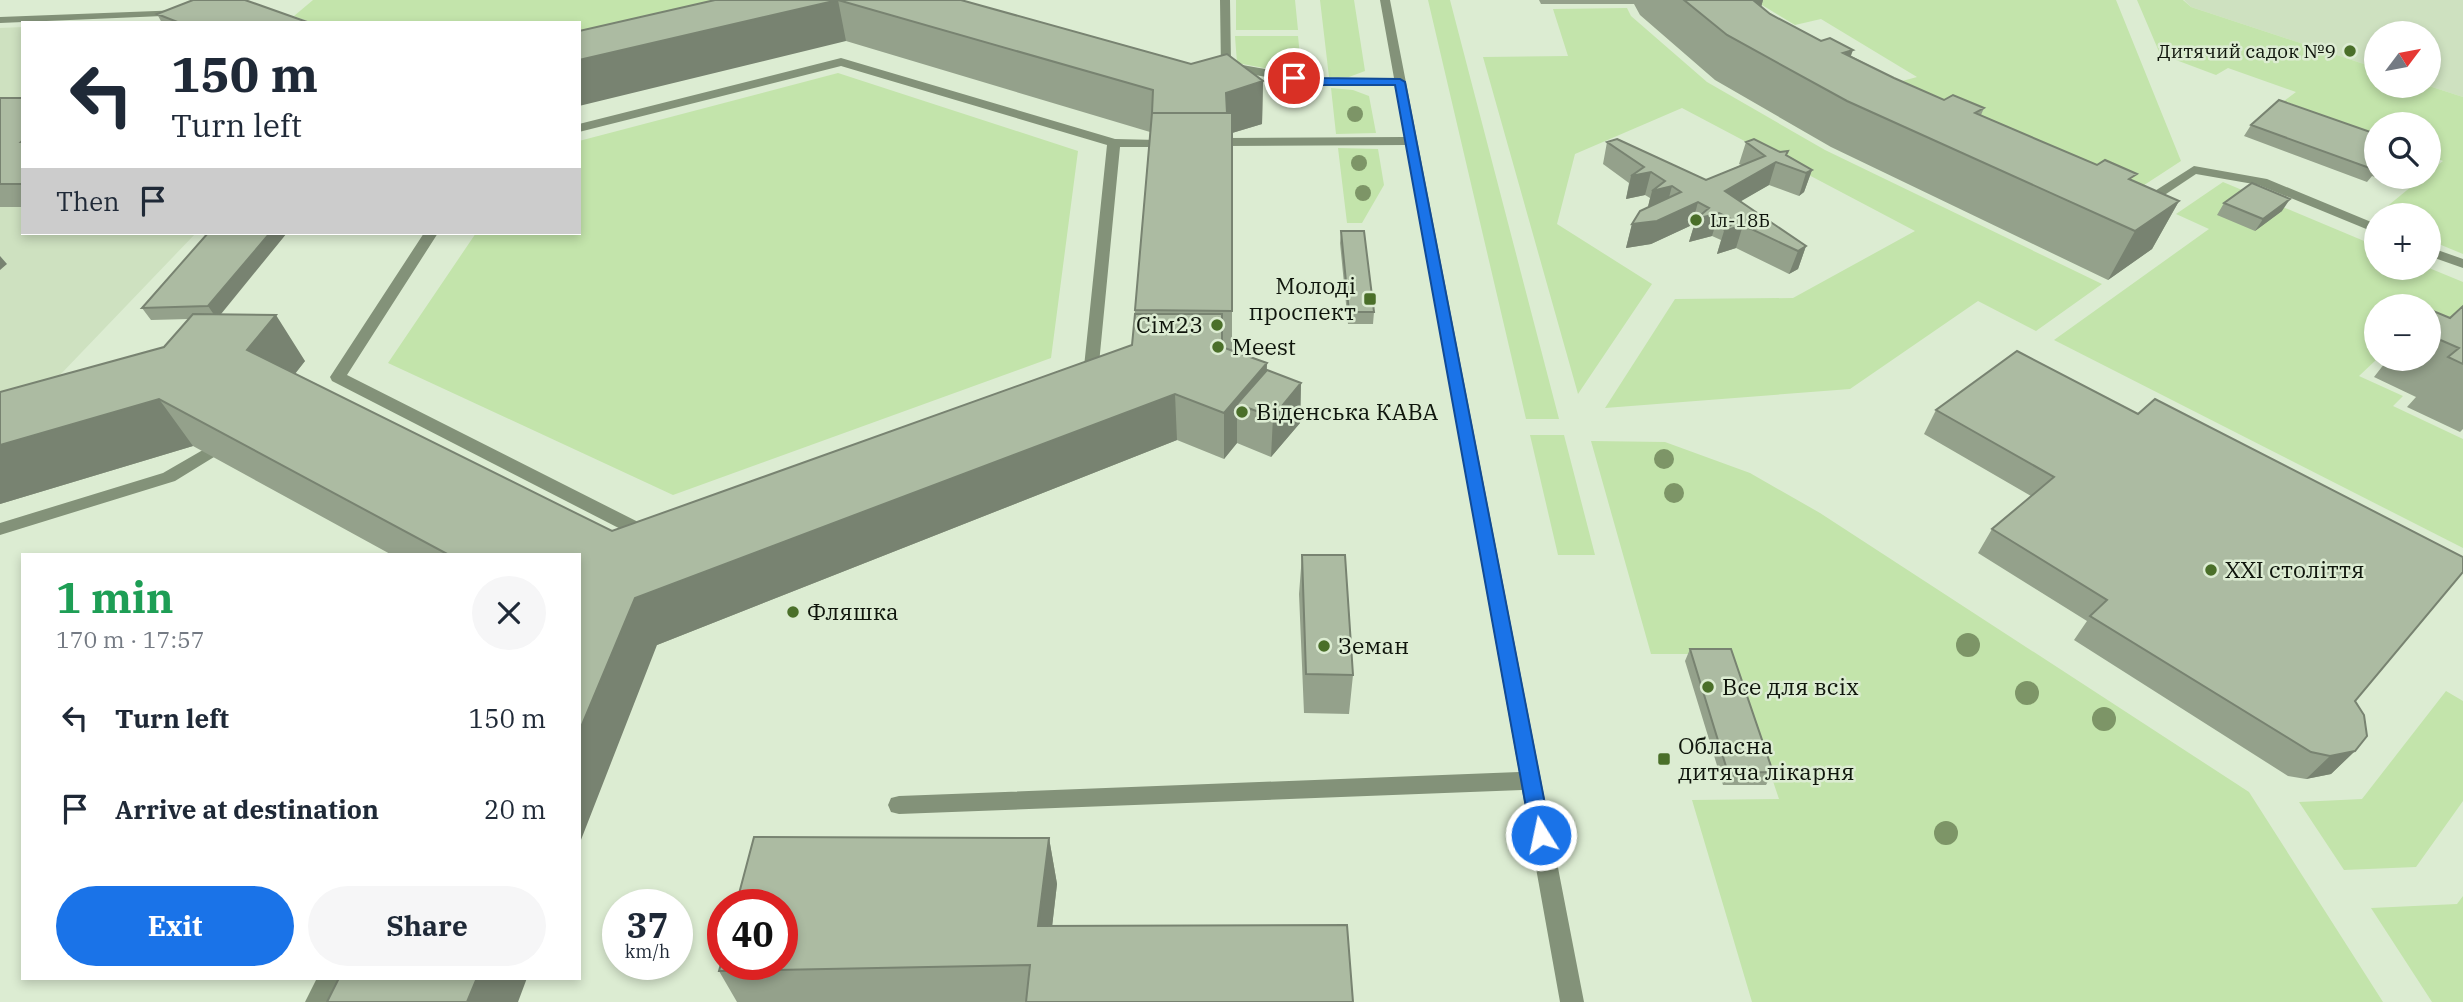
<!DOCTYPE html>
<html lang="en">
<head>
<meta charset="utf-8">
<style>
	body { margin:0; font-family:"IBM Plex Serif",serif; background:#f6f6f7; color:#1f2937; height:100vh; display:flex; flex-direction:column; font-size:26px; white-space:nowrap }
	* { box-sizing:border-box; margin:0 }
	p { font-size:23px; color:#747a83 }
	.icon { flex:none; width:38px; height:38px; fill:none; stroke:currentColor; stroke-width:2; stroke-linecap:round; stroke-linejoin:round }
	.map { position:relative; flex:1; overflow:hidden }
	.drawer { position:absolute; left:21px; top:553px; width:560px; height:427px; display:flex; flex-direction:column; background:#fff; border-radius:0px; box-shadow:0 4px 10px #0003 }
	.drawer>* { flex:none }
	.guide { position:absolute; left:21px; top:21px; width:560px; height:214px; border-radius:0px; box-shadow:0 4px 10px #0003; background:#fff; color:#1f2937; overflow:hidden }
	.needle { width:46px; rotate:58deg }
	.tools { position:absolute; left:2364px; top:21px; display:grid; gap:14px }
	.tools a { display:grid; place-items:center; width:77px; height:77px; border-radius:50%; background:#fff; box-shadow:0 4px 10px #0003; font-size:35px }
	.speed { position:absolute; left:602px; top:889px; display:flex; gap:14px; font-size:35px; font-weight:700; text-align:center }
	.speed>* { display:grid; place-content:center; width:91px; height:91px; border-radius:50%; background:#fff; box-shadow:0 4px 10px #0003; line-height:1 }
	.speed small { font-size:18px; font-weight:400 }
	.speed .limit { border:10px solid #d22; background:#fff; color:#111 }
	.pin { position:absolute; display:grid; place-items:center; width:60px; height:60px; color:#fff; margin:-30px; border:4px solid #fff; border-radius:50%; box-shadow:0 2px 7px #0007 }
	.me { position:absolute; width:77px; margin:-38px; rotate:350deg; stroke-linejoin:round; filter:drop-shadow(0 0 5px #0008) }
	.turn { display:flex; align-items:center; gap:24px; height:147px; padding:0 35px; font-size:32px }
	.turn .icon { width:91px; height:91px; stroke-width:2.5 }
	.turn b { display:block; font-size:49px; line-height:60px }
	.then { display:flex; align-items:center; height:66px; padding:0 35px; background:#0003; gap:14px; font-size:26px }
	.round { display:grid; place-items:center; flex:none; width:74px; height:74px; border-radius:37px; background:#f6f6f7 }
	.head { display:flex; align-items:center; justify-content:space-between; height:119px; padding:0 35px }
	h1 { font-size:42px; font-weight:700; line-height:52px; color:#1e9e55 }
	.primary-button { display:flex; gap:14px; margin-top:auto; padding:14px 35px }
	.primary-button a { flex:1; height:80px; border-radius:42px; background:#1a73e8; color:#fff; font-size:28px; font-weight:700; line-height:80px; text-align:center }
	.primary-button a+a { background:#f6f6f7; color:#1f2937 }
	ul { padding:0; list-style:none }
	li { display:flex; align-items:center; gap:21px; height:91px; padding:0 35px }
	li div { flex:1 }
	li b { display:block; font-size:26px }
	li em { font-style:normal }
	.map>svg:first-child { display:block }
</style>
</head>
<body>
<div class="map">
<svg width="2463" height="1002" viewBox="0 0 2463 1002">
	<rect width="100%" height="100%" fill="#dcecd2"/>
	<path fill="#cee1c0" d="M2184,0H2463V97L2429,86V33H2376V68L2191,7Z
		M23,27V233H196L59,376L0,392V28Z"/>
	<path fill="#c3e4ab" d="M313,0H779L579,55V23H312L294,16Z
		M1236,0H1295L1298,30H1236Z
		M1320,0H1354L1365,71L1349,77H1329Z
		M1428,0H1450L1559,419H1526Z
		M1759,0H2116L2181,161L2135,191L1891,84L1917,77L1821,19L1795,25L1762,5Z
		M2137,0H2183L2191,7L2376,68V86H2429L2463,97V254L2429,240V215H2376V219L2373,218L2423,177H2429V172L2443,161L2429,155V124H2376V135L2284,101L2296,92L2228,68L2216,75L2160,54Z
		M1627,8L1631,16L1707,82L1825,150L2102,284L2036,331L1978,301L1850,389L1605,408L1675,299L1793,298L1915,231L1682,108L1575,154L1557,224L1652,284L1578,394L1483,57L1568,56L1553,9Z
		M1235,36H1298L1302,75L1237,63Z
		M838,73L1078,151L1051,358L673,495L388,363L476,233H579V141Z
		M1331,88L1353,90L1369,96L1376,133L1336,134Z
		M1338,148L1378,149L1384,185L1362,223H1347Z
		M2223,182L2376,246V268H2429L2463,282V330L2429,335V306H2376L2377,359L2359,376L2403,396L2393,406L2463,439V548L2054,340L2209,229L2176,214Z
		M1530,435H1564L1595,555H1558Z
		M1591,441L1665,442L1750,473L1820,513L2249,792L2383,1002H1752L1692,800L1779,799L1730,654H1651Z
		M2446,691L2463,701V801L2416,867L2344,870L2299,802L2362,799Z
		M2463,896V1002H2432L2371,908L2457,904Z"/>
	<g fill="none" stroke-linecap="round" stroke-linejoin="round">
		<path fill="#839279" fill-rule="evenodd" d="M1220,0H1230L1231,63L1317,78H1394L1380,0H1390L1584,1002H1560L1522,790L899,814L891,812L888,805L891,798L899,796L1519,772L1406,145L1226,146L1220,142L1226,138L1404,137L1395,86H1317L1221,69Z
			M182,10L188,13L186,15L0,23V17Z
			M841,58L1115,139L1158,140L1159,143L1153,147H1120L1098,374L1083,379L1075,374L1084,367L1107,145L841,66L579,132V124Z
			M2194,166L2267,179L2376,224V233L2259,185L2196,174L2148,206H2138L2136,203Z
			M424,233H438L347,375L656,531L659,536L656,541H644L332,381L330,377Z
			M2429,247L2463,259V268L2429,256Z
			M208,447L214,449L216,453L214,457L175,481L0,535V523L163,473Z
			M317,978H342L330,1002H305Z"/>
	</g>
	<g fill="#7d9567">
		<circle cx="1355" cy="114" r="8"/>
		<circle cx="1359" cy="163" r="8"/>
		<circle cx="1363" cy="193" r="8"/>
		<circle cx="1664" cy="459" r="10"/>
		<circle cx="1674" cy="493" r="10"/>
		<circle cx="1968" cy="645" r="12"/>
		<circle cx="2027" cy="693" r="12"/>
		<circle cx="2104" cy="719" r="12"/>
		<circle cx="1946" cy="833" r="12"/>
	</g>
	<path fill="#94a18b" d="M715,0H961L1191,64L1263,81L1262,124L1232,133V350L1267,370L1301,383L1300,423L1271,457L1237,443L1224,459L1177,440L657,645L579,555H392L193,446L0,504V392L164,347L189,319L151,320L142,308L208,233L220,314L305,361L295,374L612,531L1132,345L1150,132L846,41Z
		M1539,0H1763L1761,7L1770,14L1894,78L1944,100L1984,108L1981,115L2179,201L2152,249L2108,280L1831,147L1715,80L1640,15L1634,4H1541Z
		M157,14L310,23H162Z
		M0,98H23V207H0Z
		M2251,125L2376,134V177H2414L2404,187L2372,176L2367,182L2244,136Z
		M1607,142L1706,180L1741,165L1739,164L1746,142L1787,155L1812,170L1804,192L1799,196L1769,185L1740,201L1806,246L1798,269L1789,274L1736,248L1717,254L1721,240L1712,236L1689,242L1694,226L1692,225L1651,244L1626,248L1632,224L1648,208L1650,198L1645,195L1626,199L1629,183L1603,164Z
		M2224,203L2282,211L2255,231L2217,215Z
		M1341,231L1374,312L1373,324H1348L1340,243Z
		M2463,306V429L2460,432L2407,407L2416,397L2374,377L2388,359H2429V311L2450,318Z
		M2017,351L2355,701V751L2331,774L2306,779L2288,776L2074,640L2087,621L1978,553L1992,529L2031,496L1924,434L1936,410Z
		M1302,555L1353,675L1349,714L1304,713L1299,594Z
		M1690,649L1773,772L1766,785H1723L1685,661Z
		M1049,838L1057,884L1052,926L1353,1002H737L719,971Z"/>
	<path fill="#788371" d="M838,0L846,41L579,106V60Z
		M1750,0H1763L1752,40Z
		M1853,50L1837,95L1843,53Z
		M1263,81L1262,124L1232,133V360V133L1227,135L1226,93Z
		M1776,162L1769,185L1719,214L1725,191Z
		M1812,170L1804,192L1799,196L1806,173Z
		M1651,172L1645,195L1626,199L1631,176Z
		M1672,186L1666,209L1646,214L1652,191Z
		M2290,199L2282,211L2255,231L2263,219Z
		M2179,201L2152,249L2108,280L2135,231Z
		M1698,202L1692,225L1651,244L1626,248L1632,224Z
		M1719,213L1712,236L1689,242L1696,219Z
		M1743,225L1736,248L1717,254L1724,231Z
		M270,233H287L217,319L208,306Z
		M1806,246L1798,269L1789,274L1798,251Z
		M0,256L7,264L0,270Z
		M276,315L305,361L277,396L247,350Z
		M1267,363L1266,410L1237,404V443L1224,459V413Z
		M1301,383L1300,423L1271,457L1273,417Z
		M1175,394L1177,440L657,645L579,845V732L635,598Z
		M159,399L193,446L0,504V445Z
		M2355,751L2331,774L2306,779L2330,756Z
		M1049,838L1057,884L1047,971L1038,926Z
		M477,978H527L518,1002H467Z"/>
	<path fill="#acbba2" stroke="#788371" stroke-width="2" d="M193,0H245L310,23H180L157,14Z
		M715,0H961L1191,64L1227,54L1263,81L1226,93L1227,113H1152L1153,90L838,0L579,60V31Z
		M1684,0H1753L1770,14L1821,41L1830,38L1853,50L1843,53L1894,78L1944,100L1953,95L1984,108L1975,113L2097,165L2105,160L2137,174L2129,179L2179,201L2135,231L1847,101L1727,35Z
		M0,98H23V140L21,142H23V184H0Z
		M2279,100L2376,134V168L2375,170L2251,125Z
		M1152,113H1232V311L1135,310Z
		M1617,139L1706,180L1765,156L1746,142L1754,139L1780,152L1788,151L1786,155L1812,170L1806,173L1776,162L1725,191L1806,246L1798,251L1743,225L1724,231L1735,221L1719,213L1696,219L1709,208L1698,202L1657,221L1632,224L1640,211L1681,192L1672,186L1652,191L1665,181L1651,172L1631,176L1644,167L1607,142Z
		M2252,183L2290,199L2263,219L2224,203Z
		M1341,231H1364L1374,312H1349Z
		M208,233H270L208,306L142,308Z
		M2463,306V364L2448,357L2459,348L2429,335V311L2431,310L2450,318Z
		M193,314L276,315L247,350L612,531L1132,345L1135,314H1222V347L1267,363L1224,413L1175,394L635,598L579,732V555H449L159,399L0,445V392L164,347Z
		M2017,351L2138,414L2155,399L2463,557V572L2355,701L2364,715L2367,736L2355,751L2330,756L2311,752L2090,616L2107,600L1992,529L2054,477L1936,410Z
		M1267,370L1301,383L1273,417L1237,404Z
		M1302,555H1345L1353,675L1306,674Z
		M1690,649H1731L1773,772L1728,773Z
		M754,837L1049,838L1038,926L1347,925L1353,1002H1026L1030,965L719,971L723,957V964H782V905H736Z
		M339,978H477L467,1002H327Z"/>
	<path fill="#1a73e8" stroke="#114b97" stroke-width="2" d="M1294,74L1317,78L1400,79L1405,82L1551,835L1548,841L1541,844L1534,841L1531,835L1395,85H1317L1290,80L1288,78Z"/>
	<g fill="#4a6f29" stroke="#dcecd2" stroke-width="2.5">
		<circle cx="2350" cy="51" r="7"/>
		<circle cx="1696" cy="220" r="7"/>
		<rect x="1363" y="292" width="14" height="14" rx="3.5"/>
		<circle cx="1217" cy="325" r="7"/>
		<circle cx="1218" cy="347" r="7"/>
		<circle cx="1242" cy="412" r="7"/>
		<circle cx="2211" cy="570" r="7"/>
		<circle cx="793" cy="612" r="7"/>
		<circle cx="1324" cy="646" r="7"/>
		<circle cx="1708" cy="687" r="7"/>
		<rect x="1657" y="752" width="14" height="14" rx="3.5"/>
	</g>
	<g text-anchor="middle" stroke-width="5" stroke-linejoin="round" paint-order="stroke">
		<g font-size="19" fill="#0f150c" stroke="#dcecd2" text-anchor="end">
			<text x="2336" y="58">Дитячий садок №9</text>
			<text x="1710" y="227" text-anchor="start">Іл-18Б</text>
		</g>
		<g font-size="23" fill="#0f150c" stroke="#dcecd2" text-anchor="start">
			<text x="1356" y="294" text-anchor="end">Молоді<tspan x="1356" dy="26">проспект</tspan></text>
			<text x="1203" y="333" text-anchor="end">Сім23</text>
			<text x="1232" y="355">Meest</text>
			<text x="1256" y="420">Віденська КАВА</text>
			<text x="2225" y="578">ХХІ століття</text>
			<text x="807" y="620">Фляшка</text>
			<text x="1338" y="654">Земан</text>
			<text x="1722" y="695">Все для всіх</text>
			<text x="1678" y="754">Обласна<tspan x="1678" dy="26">дитяча лікарня</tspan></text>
		</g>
	</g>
</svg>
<div class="tools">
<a><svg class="needle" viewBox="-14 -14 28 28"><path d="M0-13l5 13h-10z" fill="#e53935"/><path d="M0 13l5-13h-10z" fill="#747a83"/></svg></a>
<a><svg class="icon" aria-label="search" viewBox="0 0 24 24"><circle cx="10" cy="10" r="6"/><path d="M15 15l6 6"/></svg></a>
<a>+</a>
<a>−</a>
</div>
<div class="speed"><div>37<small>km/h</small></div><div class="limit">40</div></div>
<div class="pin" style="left:1294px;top:78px;background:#d93025"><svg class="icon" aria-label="arrive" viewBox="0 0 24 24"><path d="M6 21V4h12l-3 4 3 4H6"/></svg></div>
<svg class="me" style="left:1541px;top:835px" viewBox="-20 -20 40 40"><circle r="17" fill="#1a73e8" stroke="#fff" stroke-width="3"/><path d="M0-11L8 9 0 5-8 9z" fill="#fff"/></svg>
<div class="guide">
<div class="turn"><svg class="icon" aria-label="left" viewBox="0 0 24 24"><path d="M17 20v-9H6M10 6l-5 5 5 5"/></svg><div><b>150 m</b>Turn left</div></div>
<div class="then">Then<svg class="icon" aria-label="arrive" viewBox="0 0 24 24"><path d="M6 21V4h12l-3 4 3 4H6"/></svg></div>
</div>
<section class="drawer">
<div class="head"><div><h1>1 min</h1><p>170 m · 17:57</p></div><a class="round"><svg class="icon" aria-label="close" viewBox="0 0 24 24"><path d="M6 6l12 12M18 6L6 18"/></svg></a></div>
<ul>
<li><svg class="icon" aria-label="left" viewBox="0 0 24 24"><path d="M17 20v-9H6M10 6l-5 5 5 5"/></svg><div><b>Turn left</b></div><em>150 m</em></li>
<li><svg class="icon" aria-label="arrive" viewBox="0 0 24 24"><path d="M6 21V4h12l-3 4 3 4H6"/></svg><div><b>Arrive at destination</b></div><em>20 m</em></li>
</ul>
<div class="primary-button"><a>Exit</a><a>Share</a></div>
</section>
</div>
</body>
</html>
